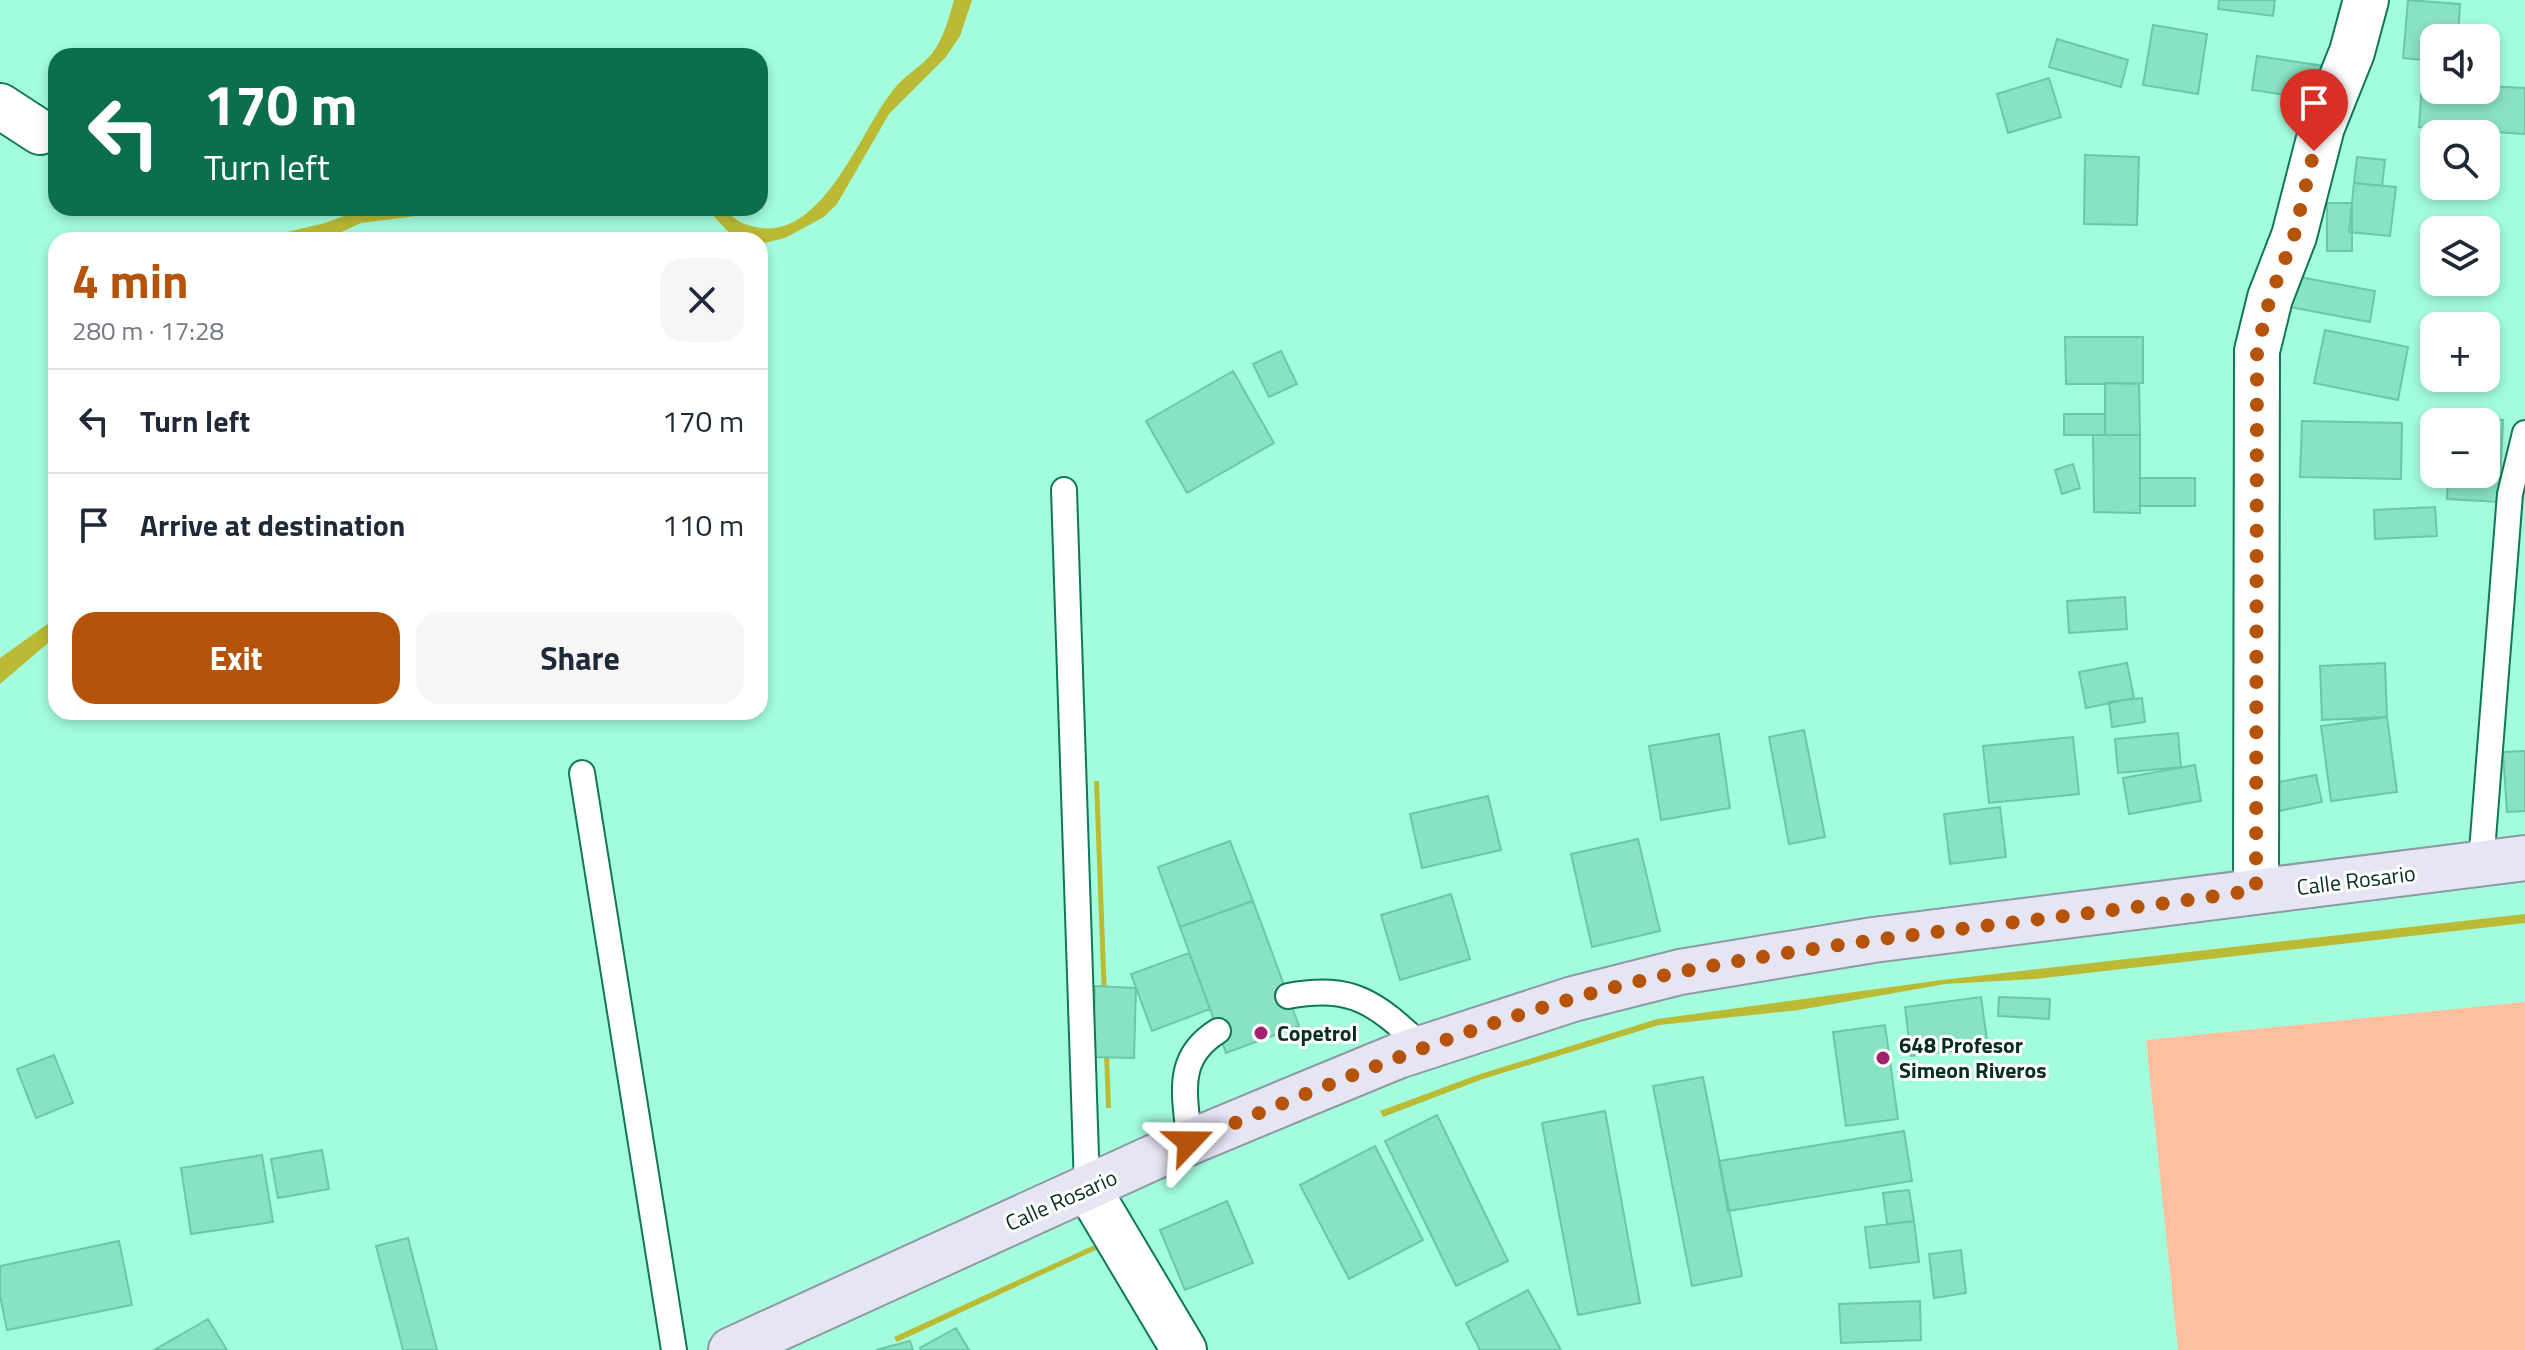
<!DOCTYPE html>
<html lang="en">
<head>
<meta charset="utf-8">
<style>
	body { margin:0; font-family:"Titillium Web",sans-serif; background:#f6f6f7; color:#1f2937; height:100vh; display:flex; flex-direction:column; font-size:30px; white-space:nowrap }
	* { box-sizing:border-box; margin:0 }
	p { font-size:26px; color:#747a83 }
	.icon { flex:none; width:44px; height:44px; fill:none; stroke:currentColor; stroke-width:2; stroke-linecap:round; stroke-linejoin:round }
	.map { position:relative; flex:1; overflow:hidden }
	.side { position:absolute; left:48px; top:232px; width:720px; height:488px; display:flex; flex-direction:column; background:#fff; border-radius:24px; box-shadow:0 4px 12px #0003 }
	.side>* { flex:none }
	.guide { position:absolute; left:48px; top:48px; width:720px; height:168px; border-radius:24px; box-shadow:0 4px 12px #0003; background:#0b6e4f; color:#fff; overflow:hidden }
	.tools { position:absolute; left:2420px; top:24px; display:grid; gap:16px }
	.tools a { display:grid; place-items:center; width:80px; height:80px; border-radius:16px; background:#fff; box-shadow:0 4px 12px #0003; font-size:40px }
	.pin { position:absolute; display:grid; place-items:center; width:68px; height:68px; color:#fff; margin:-82px -34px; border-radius:50% 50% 50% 0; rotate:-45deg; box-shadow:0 0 8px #0007 }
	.pin .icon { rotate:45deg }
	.me { position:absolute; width:88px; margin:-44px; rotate:67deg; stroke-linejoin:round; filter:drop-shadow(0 0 6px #0008) }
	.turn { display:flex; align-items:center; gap:28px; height:168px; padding:0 24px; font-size:36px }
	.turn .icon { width:104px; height:104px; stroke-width:2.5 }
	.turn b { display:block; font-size:56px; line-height:68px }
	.round { display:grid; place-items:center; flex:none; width:84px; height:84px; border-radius:24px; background:#f6f6f7 }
	.head { display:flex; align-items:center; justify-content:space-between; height:136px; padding:0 24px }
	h1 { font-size:48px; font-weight:700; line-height:60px; color:#b45309 }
	.button { display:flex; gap:16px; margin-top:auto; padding:16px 24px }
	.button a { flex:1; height:92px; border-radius:24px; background:#b45309; color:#fff; font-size:32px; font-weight:700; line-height:92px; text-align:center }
	.button a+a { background:#f6f6f7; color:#1f2937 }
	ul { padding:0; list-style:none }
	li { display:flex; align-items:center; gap:24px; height:104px; padding:0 24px; border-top:2px solid #e0e1e3 }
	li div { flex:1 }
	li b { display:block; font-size:30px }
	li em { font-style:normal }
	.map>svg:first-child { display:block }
</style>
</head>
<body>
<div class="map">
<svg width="2525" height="1350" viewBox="0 0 2525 1350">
	<rect width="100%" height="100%" fill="#a3fddd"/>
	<path fill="#fdbf9d" d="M2525,1002V1350H2178L2146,1040Z"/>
	<path fill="#baba35" d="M954,0H972L960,36L945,58L889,114L837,204L824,217L785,238L760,244V240H736L706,208H726C733,221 746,226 761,228C825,236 861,129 894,89C904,76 919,68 930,56C943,41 949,18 954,0Z
		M366,208H443L424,215L361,223L324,240H254L325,223Z
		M56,618L55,637L0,684V658Z
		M1094,781H1099L1111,1108H1106Z
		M2525,914V923L2035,979L1945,984L1799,1010L1659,1025L1483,1079L1383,1117L1380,1111L1477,1075L1657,1019L1942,980Z
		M1112,1237L1115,1241L897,1342L894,1337Z"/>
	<path fill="#89e2c3" stroke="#6dc6a8" stroke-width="2" d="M2219,0H2275L2273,16L2218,9Z
		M2408,0L2460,4L2458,38H2434V61L2403,58Z
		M2153,25L2207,34L2198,94L2143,85Z
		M2057,39L2128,60L2121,87L2049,67Z
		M2257,56L2325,66L2320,100L2252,90Z
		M2049,78L2061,117L2008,133L1997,94Z
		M2422,82H2434V90H2486V86L2525,88V134L2419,127Z
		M2085,155L2139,157L2137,225L2084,224Z
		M2357,157L2385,160L2382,186L2354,183Z
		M2354,183L2396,187L2390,236L2349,232Z
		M2327,203H2352V251H2327Z
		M2294,276L2375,291L2370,322L2289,307Z
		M2325,330L2408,347L2398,400L2314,383Z
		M2065,337H2143V383L2066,384Z
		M1281,351L1297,384L1269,397L1253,364Z
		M1233,371L1274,443L1187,493L1146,421Z
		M2105,383L2139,384L2140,435H2105Z
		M2064,414H2105V435H2064Z
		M2450,417L2503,420L2499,502L2447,499L2448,474H2486V422H2450Z
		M2302,421L2402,423L2401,479L2300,477Z
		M2093,435H2140V513L2094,512Z
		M2073,464L2080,488L2062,494L2055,470Z
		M2140,478H2195V506H2140Z
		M2435,507L2437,536L2375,539L2374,510Z
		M2125,597L2127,629L2069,633L2067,601Z
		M2127,663L2134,698L2086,708L2079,672Z
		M2385,663L2387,717L2322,720L2320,666Z
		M2142,698L2145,722L2112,727L2109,702Z
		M2387,717L2397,792L2331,801L2321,726Z
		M1804,730L1825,837L1789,844L1769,737Z
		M2178,733L2181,767L2118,773L2115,739Z
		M1719,734L1730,808L1661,820L1649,746Z
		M2073,737L2079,794L1989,803L1983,746Z
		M2525,751V811L2507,812L2503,752Z
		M2195,765L2201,801L2129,814L2123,778Z
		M2316,775L2322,802L2279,811L2273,783Z
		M1488,796L1501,850L1422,868L1410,814Z
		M2000,807L2006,857L1950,864L1944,814Z
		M1638,839L1660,931L1592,947L1571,854Z
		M1230,841L1253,901L1180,927L1158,867Z
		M1451,894L1470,959L1400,980L1381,915Z
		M1253,901L1299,1026L1226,1053L1180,927Z
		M1189,953L1210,1009L1152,1031L1131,974Z
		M1095,986L1136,988L1134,1058L1093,1057Z
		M1981,997L1988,1047L1911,1056L1905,1007Z
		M1999,997L2050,999L2049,1019L1998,1016Z
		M1885,1025L1898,1119L1846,1126L1833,1032Z
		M54,1055L73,1103L36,1118L17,1069Z
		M1703,1077L1742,1276L1692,1286L1653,1086Z
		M1605,1111L1640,1303L1578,1315L1542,1123Z
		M1437,1115L1508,1261L1456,1286L1385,1141Z
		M1904,1131L1912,1181L1728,1211L1719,1161Z
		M1375,1146L1423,1240L1349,1279L1300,1185Z
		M322,1150L329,1189L278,1198L271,1159Z
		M262,1155L273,1222L191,1234L181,1168Z
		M1909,1190L1914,1221L1887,1224L1883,1193Z
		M1227,1201L1253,1263L1185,1290L1160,1230Z
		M1914,1221L1919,1262L1870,1268L1865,1227Z
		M408,1238L437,1350H403L376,1246Z
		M119,1241L132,1305L7,1330L0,1296V1266Z
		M1961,1250L1966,1293L1934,1298L1929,1254Z
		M1528,1290L1561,1350H1480L1466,1323Z
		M1920,1301L1921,1340L1841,1343L1839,1304Z
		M208,1319L227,1350H154Z
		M956,1328L969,1350H921L920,1348Z
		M910,1341L913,1350H876Z"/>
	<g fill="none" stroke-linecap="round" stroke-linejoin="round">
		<g stroke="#0f775c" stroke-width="28">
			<path id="lane" d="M1064,490L1087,1187
				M582,773L674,1350
				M2481,864L2510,494L2525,433
				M1288,996C1355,984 1376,1004 1423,1047
				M1189,1142C1186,1096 1173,1059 1218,1031"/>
		</g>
		<g stroke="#0f775c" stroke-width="48">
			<path id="street" d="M0,106L40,132
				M2256,890L2257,351L2270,298L2294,236L2322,127L2352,52L2366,0
				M1087,1187L1184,1350"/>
		</g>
		<g stroke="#8d9aa6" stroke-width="48">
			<path id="primary" d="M731,1350L1152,1158L1284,1103L1398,1056L1573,999L1680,972L1873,940L2525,858"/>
		</g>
		<use href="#lane" stroke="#fff" stroke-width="24"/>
		<use href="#street" stroke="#fff" stroke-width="44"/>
		<use href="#primary" stroke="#e6e5f4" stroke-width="44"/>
	</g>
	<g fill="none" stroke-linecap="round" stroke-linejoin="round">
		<path stroke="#b45309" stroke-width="14" stroke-dasharray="0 25.2" d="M1189,1142C1349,1076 1510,1007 1680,972C1870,934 2065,920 2256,890L2257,351L2270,298L2294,236L2314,151"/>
	</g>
	<g fill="#a3206e" stroke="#fff" stroke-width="3">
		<circle cx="1261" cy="1033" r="8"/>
		<circle cx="1883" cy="1058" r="8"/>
	</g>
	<g text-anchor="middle" stroke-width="6" stroke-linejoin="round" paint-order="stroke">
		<g font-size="22" fill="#062e23" stroke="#fff">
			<text transform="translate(2356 880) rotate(-7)" y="8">Calle Rosario</text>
			<text transform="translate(1061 1200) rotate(-24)" y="8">Calle Rosario</text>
		</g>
		<g font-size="22" font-weight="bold" fill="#062e23" stroke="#fff" text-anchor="start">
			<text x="1277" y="1041">Copetrol</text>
			<text x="1899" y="1053">648 Profesor<tspan x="1899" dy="25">Simeon Riveros</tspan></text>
		</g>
	</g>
</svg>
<div class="tools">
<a><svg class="icon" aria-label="sound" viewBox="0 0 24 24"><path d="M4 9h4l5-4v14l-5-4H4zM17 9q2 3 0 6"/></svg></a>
<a><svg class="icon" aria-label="search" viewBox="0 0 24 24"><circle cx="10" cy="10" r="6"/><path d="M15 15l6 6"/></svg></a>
<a><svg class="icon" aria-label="layers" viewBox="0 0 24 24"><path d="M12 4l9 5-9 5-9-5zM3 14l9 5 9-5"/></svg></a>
<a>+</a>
<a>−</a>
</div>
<div class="pin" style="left:2314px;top:151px;background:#d93025"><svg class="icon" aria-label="arrive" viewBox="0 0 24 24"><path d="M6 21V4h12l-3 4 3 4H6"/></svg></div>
<svg class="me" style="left:1189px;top:1142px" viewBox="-20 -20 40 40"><path d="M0-17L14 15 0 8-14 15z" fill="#b45309" stroke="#fff" stroke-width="4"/></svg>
<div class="guide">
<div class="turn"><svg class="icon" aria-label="left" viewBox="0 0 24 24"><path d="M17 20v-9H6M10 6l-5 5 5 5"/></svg><div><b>170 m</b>Turn left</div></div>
</div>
<section class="side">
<div class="head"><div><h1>4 min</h1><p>280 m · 17:28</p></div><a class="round"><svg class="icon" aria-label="close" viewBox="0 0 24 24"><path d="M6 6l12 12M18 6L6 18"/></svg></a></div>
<ul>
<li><svg class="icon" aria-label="left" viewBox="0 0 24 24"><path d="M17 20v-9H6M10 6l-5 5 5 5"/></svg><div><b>Turn left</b></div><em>170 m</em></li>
<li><svg class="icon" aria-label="arrive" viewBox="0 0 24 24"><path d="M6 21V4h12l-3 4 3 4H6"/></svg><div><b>Arrive at destination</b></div><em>110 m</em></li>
</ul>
<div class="button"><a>Exit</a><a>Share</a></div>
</section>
</div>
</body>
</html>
